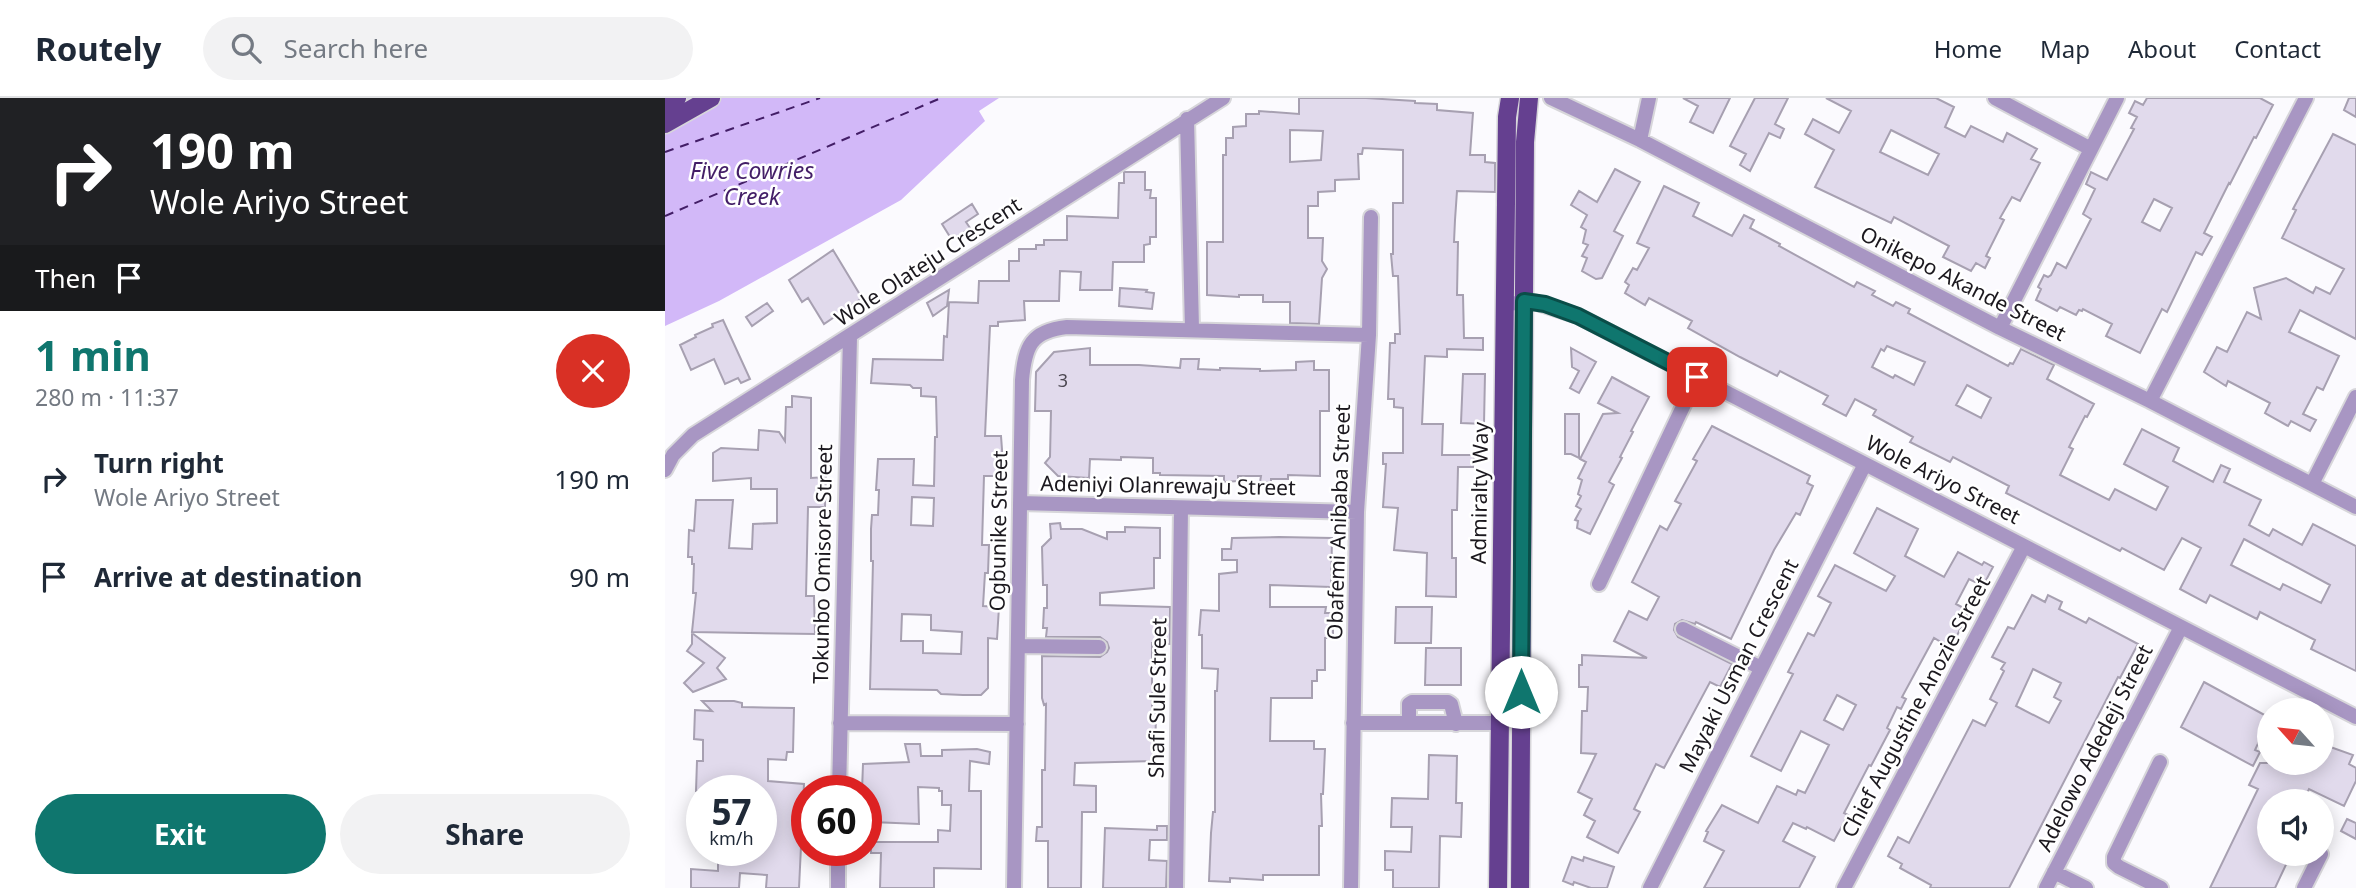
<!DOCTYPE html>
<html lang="en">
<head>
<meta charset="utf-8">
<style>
	body { margin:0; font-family:"Noto Sans",sans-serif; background:#f2f2f3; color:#1f2937; height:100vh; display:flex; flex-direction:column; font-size:26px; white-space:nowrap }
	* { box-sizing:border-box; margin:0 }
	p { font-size:23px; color:#747a83 }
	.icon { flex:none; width:38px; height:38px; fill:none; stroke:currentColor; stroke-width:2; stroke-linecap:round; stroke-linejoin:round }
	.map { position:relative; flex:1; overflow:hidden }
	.sheet { display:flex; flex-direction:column; background:#fff; width:665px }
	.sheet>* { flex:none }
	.top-card { background:#202124; color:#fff; overflow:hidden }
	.needle { width:46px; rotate:297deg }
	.buttons { position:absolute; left:1592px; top:600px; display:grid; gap:14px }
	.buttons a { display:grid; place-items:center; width:77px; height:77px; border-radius:50%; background:#fff; box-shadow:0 4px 18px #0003; font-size:35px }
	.speed { position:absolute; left:21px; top:677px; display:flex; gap:14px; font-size:35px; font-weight:700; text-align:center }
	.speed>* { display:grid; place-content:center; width:91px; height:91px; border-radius:50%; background:#fff; box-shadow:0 4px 18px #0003; line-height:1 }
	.speed small { font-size:18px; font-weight:400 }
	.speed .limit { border:10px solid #d22; background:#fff; color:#111 }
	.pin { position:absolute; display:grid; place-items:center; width:60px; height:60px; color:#fff; margin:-30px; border-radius:14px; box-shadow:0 4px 10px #0006 }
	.me { position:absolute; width:77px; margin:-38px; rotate:0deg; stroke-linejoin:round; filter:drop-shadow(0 0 5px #0008) }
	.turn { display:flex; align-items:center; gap:24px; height:147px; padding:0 35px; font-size:32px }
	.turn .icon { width:91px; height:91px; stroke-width:2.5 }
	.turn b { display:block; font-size:49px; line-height:60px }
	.then { display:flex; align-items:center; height:66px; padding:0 35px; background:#0003; gap:14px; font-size:26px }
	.round { display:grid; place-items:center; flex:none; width:74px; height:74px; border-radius:37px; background:#f2f2f3 }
	.head { display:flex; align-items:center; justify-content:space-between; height:119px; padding:0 35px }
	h1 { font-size:42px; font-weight:700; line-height:52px; color:#0f766e }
	.primary-button { display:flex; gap:14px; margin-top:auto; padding:14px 35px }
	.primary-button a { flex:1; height:80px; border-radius:42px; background:#0f766e; color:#fff; font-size:28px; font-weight:700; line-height:80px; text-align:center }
	.primary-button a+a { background:#f2f2f3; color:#1f2937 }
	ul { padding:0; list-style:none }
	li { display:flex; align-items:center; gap:21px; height:98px; padding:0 35px }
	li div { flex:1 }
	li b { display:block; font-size:26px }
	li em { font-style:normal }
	header { display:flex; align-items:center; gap:42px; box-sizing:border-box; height:98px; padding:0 35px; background:#fff; border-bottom:2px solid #e0e1e3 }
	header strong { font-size:33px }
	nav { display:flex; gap:38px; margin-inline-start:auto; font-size:24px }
	.search { width:490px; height:63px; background:#f2f2f3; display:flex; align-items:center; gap:18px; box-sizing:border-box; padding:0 24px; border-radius:38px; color:#747a83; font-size:26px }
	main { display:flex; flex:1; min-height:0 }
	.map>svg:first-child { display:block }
</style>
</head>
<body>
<header>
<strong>Routely</strong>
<div class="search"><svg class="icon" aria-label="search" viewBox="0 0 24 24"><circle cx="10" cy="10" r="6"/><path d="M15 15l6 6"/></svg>Search here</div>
<nav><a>Home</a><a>Map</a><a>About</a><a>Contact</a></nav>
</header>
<main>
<section class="sheet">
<div class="top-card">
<div class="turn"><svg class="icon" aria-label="right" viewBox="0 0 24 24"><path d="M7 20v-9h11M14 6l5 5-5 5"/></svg><div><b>190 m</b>Wole Ariyo Street</div></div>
<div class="then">Then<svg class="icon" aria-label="arrive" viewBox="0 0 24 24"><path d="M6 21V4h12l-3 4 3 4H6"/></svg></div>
</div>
<div class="head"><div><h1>1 min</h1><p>280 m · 11:37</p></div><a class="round" style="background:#d93025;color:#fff"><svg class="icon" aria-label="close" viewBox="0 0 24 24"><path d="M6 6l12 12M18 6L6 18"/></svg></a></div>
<ul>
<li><svg class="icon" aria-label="right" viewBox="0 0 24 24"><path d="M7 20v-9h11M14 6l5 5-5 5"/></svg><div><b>Turn right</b><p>Wole Ariyo Street</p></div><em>190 m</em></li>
<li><svg class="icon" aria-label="arrive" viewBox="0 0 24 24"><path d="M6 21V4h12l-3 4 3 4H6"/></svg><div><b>Arrive at destination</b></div><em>90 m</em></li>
</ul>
<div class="primary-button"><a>Exit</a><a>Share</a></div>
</section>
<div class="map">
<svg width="1691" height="790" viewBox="0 0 1691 790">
	<rect width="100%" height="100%" fill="#fbfafe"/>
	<path fill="#d2b8f8" d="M0,0H334L314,13L320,23L236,102L54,203L0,228Z"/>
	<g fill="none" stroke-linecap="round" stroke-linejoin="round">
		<path stroke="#431e67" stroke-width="2" stroke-dasharray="9 7" stroke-linecap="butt" d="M0,54L155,0
			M0,118L276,0"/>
	</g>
	<path fill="#e1daec" stroke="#a7a0b1" stroke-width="2" fill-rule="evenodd" d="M634,0H701L750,3V5L772,6V12L808,15L805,57H820V64L830,65V94L792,93L790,122L789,144H793L792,197H798L799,240H818V252L782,251V259L760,258L757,326H778L777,357H809L808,369H793L792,412H787V460H791V499L761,498L762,455L729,452L733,410L718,409L721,366H718V355H738V310L729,309V301H723L725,245H730V236H735L733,178H728L726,156H728V105H738V52L698,50L697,56H693L694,81L670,82V93L653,94V108H643V140H658L657,163L662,171L657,180L654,226L625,225V204H598V197H574V199L542,197V144H558V57H561V40H568V29L581,28V16H594V13L634,16ZM625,32L658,33L656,62L625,64Z
		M1018,0H1065L1048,35L1025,24L1033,8Z
		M1090,0H1123L1110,26L1119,31L1115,40L1104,35L1085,73L1075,67L1081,56L1065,48Z
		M1161,0H1271L1289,9L1280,29L1300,39L1306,28L1338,44L1342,35L1372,51L1366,61L1375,65L1355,103L1347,99L1335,120L1339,122L1321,158L1325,160L1320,170L1311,165L1306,173L1278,159L1284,148L1229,119L1226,125L1150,89L1169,52L1140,36L1148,21L1174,35L1186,13ZM1226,32L1274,56L1263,77L1215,54Z
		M1482,0H1595L1608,7L1591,40L1589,39L1565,86L1564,85L1539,135L1547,139L1537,157L1531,154L1502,214L1497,211L1475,255L1441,238L1447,226L1418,211L1417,213L1414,212L1411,217L1395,209L1392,213L1371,202L1376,191L1373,189L1379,177L1383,179L1386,177L1392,165L1401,170L1426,121L1418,116L1430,91L1421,86L1426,74L1442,82L1469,31L1466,30L1472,19L1464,15L1470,3L1478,7ZM1489,101L1507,110L1495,133L1477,124Z
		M1684,0H1691V19L1679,12Z
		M1668,36L1691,47V241L1635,212L1624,234L1674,258L1658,292L1652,289L1638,316L1651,322L1645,333L1626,323L1623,328L1600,315L1605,305L1563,283L1561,288L1539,274L1552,249L1562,254L1582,214L1596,221L1589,190L1621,180L1648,195L1651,189L1665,196L1679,171L1617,140L1631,112L1628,111Z
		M950,71L975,84L949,133L958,138L937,180L931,181L917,173L922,160L917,158L923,147L918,145L921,132L916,129L922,117L906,107L914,93L932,104Z
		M459,74H480V92H486L485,100H491V139H485V146L479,147V164H448L447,192H415L416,174L395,173L394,203H359L360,222L333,224V228H325L320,338H336L339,378H319L317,447H324L323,475H320L318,508L334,509L332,541L323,540V590L316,597H298L276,596L272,592L205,591L208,463H206V431L207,417H213L214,392H211L213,361H249L248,387L269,388L270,339H272L271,299L256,298V290H248L245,287L206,285L208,261L278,262L279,238L282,239L284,204L313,205L314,183H344V163H354V151H371V147H379V142H402V118L453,120L454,85H459ZM247,399L269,400L268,428L246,427ZM237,516L266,517V532L297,534L296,556L258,555V543H236Z
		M999,88L1034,105L1028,118L1067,138L1079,117L1089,122L1085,130L1115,146L1114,148L1189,189L1192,184L1210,193L1207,197L1228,208L1231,204L1245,211L1243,215L1343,268L1345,265L1348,266L1356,251L1389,267L1382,281L1429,306L1422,319L1420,318L1404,349L1408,351L1395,377L1444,402L1450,391L1491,412L1503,389L1459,366L1477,331L1514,350L1508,363L1548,384L1556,367L1565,371L1559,384L1596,402L1584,427L1604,438L1608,431L1637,447L1648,426L1691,448V573L1646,551L1650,542L1595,514L1592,521L1545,497L1541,505L1515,491L1536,450L1517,440L1499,472L1457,450L1455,453L1341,395L1344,388L1288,359L1285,364L1245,344L1248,339L1208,317L1211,312L1190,301L1181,318L1158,306L1163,298L1115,273L1112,278L1075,259L1023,230L1027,223L984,200L980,207L960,195L964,187L960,184L968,170L972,172L984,150L972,145ZM1222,248L1260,264L1249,287L1230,277L1228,280L1207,269L1216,251L1219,253ZM1302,287L1326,300L1316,320L1291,307ZM1579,441L1665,487L1656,505L1618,486L1615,492L1566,467Z
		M307,106L313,116L301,124L305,130L287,142L277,126Z
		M168,152L197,200L159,226L143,200L137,204L124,182Z
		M455,190L482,192L481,194L489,195L487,211L454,208Z
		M284,192L282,208L268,218L262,205Z
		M102,205L108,213L87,228L81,219Z
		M58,222L85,281L76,285L73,280L60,286L49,261L26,272L15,247L31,239L30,237L48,229L47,226Z
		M425,250V267H474L515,270L516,261H534L533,271L555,272V270L595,271V273L631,272V264L649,263V272H664V313H655V378L623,377V381H606V385L595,384L596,378H573V383L559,384V378L495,377V375H488V360L456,359V362L425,361L424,380L393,378L380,365L385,359L386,313H370L371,274L389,254Z
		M906,250L931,264L914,295L905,290L914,273L907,269Z
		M798,276H820L819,326L796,325Z
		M947,279L984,299L966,333L968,334L955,359L957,360L944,384L949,387L925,436L912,430L913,423L910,422L916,411L911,408L916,398L913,396L917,382L913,380L921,364L915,361L938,316L953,315L933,305Z
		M127,298L146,300V380L161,379L160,409H143L141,498H149L150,536L27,534L31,495H28L29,466H27V459H23L24,432L29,433L31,402H68L64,450L87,451L88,426L112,425V391H86V380L48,383V355L56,350L93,352L94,332L114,334L120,343L121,309H127Z
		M900,316H914V360L906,356H900Z
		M1047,328L1145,378L1142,385L1148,388L1135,417L1131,415L1109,452L1066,541L1031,524L1030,526L1017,522L1010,526L1009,532L1013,539L1067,566L1055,589L1045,584L999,670L991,666L969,711L975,714L953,755L922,739L930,723L919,717L927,701L913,694L931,656L916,655L917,613H922L923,589H914V567H917V557L982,560L949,543L964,513L982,522L994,499L967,484L995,428L1002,432L1016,406L1010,403L1032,363L1028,361Z
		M1212,410L1253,431L1240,458L1279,479L1293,454L1317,467L1319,464L1328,469L1318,488L1304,481L1291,506L1304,513L1286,550L1269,540L1237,599L1241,601L1236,611L1232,609L1222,630L1225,632L1206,668L1204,667L1179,715L1183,717L1169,743L1142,729L1141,731L1128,725L1118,743L1150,759L1134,790H1039L1059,753L1039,743L1043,734L1041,733L1057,707L1093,725L1112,688L1131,697L1133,692L1140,695L1164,647L1136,633L1116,673L1086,658L1128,576L1123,574L1143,535L1149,538L1166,505L1153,498L1170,467L1221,493L1230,478L1189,455ZM1172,597L1191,607L1178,632L1159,622Z
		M395,425L396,431H417L442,441V434H460V429L495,430V460H489V490L435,495V507L505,509V546L487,545V566L494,571L487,577V586L491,593L487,595V613H491L490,663L410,665L409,687L431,688V714H417L416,790H383V743H371L372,729H377V672H380L381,606L379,607L377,600V558L435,559L442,554L444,550L442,544L435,539H381L382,530H378L379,510H382V487H378L377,449L386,440L385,426Z
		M614,439L667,440L666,489L605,487V509H661L660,515H668V540H660V572H652V583H647V600H606L605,643H649V651H660L658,696H656L657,728H654V777H598V782L565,780V784L544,783L546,735L548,714H550V593H552L553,571L537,570V537H534L536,512L554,513V476L572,474V462H557V451H566L567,440Z
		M1367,497L1380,504L1383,497L1397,504L1394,511L1421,525L1424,520L1473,546L1455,580L1453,579L1344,790H1265L1266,787L1235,770L1237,766L1223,758L1233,739L1244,745L1308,622L1320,628L1332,605L1325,601L1339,573L1336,571L1340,565L1327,559L1343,529L1349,531ZM1368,571L1396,585L1389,599L1396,603L1384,625L1351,608Z
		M731,509H767L766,545H730Z
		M27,535L60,560L52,570L61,581L28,594L19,585L39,565L22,553L27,546Z
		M761,550H796V587H760Z
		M1539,584L1605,620L1590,652L1595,654L1588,668L1516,629Z
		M37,603H69L77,605V609L129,610L128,654H122L121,662L103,661V683L139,686L134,790H101L102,777L75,775L74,790H26V771L53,773V752H96V733L100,734L102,709L97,708L99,693H31L32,663H38V642L29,641L30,612L47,613Z
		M240,646H255L256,658H277V652L312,651L325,654L324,666L305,663L304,693H316V771L269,770V790H215L216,755H206V744H273V732L285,733L286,707H277V693H274V690L253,689L254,726L207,724L208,704H201V693H197L198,666L244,664Z
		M1657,646L1688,657L1684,666L1691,670V683L1679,708L1644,691L1638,704H1605V756H1626L1610,790H1545L1593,691L1584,687L1595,665H1657Z
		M764,657L792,658L791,705H797L796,739L775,738L774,790H728V772H720V753L746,754L747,729H726L727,700L763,701Z
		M1682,721L1691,725V741L1676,733Z
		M492,728H502V742H485L484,762L502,763L501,790H438L440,730L492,732Z
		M907,759L918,763L919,759L949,769L942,790H926L909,784L908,787L898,783Z"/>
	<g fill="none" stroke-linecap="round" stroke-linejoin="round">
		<g stroke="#d7d6da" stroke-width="18">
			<path id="minor" d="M886,0L975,42L1335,230L1485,303L1691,409
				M1330,0L1426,51
				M522,21L527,231
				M975,42L984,0
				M839,206L869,204L913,218L1691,619
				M1335,230L1452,0
				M704,237L706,119
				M1485,303L1641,0
				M0,372L8,357L28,337L558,0
				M1647,386L1691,299
				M355,405L692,414
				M934,486L1032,279
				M1018,531L1096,570
				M354,548L434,549
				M175,625L352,626
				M688,625H835
				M744,625V606L747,604H783L786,606L791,626
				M1495,664L1449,759V765L1454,769L1496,790
				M174,693L185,239
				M1389,774L1421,790
				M173,790V752
				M349,790L357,282C360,248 366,233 402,229L704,237L692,414L686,790
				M511,790L516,410
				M985,790L1200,366
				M1179,790L1359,448
				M1381,790L1516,529
				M1639,790L1656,756"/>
		</g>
		<g stroke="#d7d6da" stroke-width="21">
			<path id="major" d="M0,7L12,0
				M0,26L46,0
				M833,790L842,19L845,0
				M855,790L860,44L864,0"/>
		</g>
		<use href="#minor" stroke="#a896c3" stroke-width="14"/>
		<use href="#major" stroke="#654090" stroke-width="18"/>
	</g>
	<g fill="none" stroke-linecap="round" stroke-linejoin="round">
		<g stroke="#0a4d48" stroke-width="18">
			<path id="route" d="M856,594L859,203L880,206L913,218L1032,279"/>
		</g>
		<use href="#route" stroke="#0f766e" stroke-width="12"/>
	</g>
	<g text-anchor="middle" stroke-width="5" stroke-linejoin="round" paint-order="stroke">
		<g font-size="18" fill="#4c4852">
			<text x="398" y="289">3</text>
		</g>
		<g font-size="21" fill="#1b181e" stroke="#fff">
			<text transform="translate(263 164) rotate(-33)" y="7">Wole Olateju Crescent</text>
			<text transform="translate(1298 186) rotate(27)" y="7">Onikepo Akande Street</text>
			<text transform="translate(1278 382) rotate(27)" y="7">Wole Ariyo Street</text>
			<text transform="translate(503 388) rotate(1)" y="7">Adeniyi Olanrewaju Street</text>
			<text transform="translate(815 395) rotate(-89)" y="7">Admiralty Way</text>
			<text transform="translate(674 424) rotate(-88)" y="7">Obafemi Anibaba Street</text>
			<text transform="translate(334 433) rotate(-89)" y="7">Ogbunike Street</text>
			<text transform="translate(158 466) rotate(-89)" y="7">Tokunbo Omisore Street</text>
			<text transform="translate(1074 568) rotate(-63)" y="7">Mayaki Usman Crescent</text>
			<text transform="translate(493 600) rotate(-89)" y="7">Shafi Sule Street</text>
			<text transform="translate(1251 609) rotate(-62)" y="7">Chief Augustine Anozie Street</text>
			<text transform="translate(1430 650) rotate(-63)" y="7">Adelowo Adedeji Street</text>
		</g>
		<g font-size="23" font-style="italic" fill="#431e67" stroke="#fff">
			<text x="87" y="81">Five Cowries<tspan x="87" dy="26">Creek</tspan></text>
		</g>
	</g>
</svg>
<div class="buttons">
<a><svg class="needle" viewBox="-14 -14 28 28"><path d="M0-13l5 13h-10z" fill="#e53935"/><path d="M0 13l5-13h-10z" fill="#747a83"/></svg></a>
<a><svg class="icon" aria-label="sound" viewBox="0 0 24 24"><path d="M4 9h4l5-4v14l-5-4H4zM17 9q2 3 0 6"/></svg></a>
</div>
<div class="speed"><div>57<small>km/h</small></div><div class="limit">60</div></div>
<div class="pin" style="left:1032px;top:279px;background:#d93025"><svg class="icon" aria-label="arrive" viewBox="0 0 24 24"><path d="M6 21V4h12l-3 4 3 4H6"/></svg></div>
<svg class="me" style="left:856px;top:594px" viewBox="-20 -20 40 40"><circle r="19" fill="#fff"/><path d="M0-13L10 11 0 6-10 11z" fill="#0f766e"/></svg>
</div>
</main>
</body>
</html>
